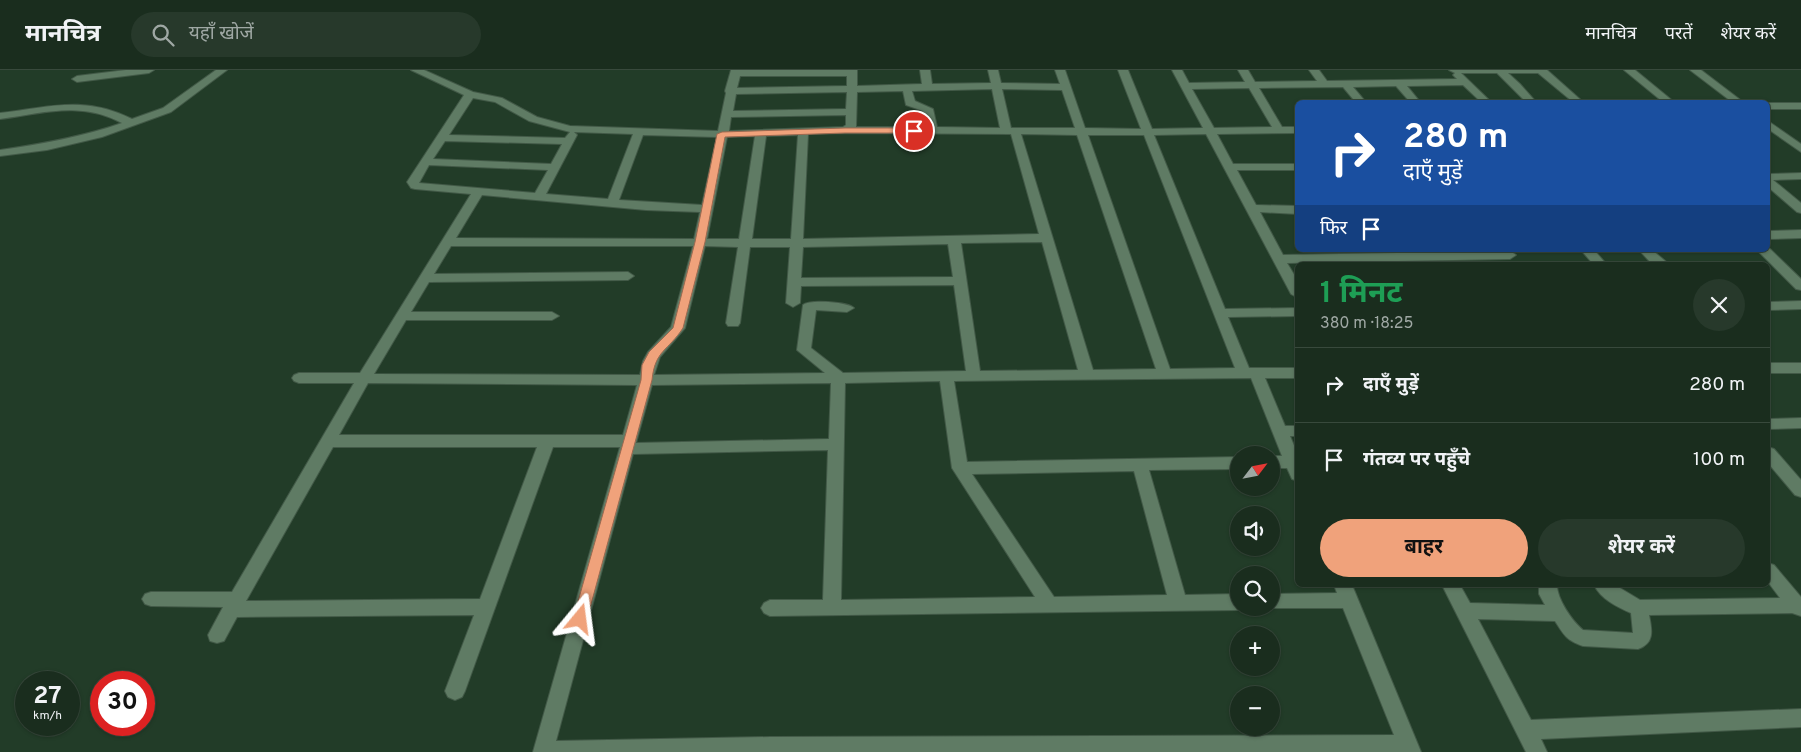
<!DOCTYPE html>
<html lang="hi">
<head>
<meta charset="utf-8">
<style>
	body { margin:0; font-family:Overpass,"Noto Sans Devanagari",sans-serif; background:#27392b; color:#f1f3f6; height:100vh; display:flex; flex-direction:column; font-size:19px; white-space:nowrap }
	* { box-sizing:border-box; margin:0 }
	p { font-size:16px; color:#9fa8a4 }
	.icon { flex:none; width:28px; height:28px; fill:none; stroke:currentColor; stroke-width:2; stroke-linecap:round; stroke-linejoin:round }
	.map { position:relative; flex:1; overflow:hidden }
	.side { position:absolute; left:1295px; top:192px; width:475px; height:325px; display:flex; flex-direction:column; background:#1a2d1e; border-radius:8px; box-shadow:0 1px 4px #0004,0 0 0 1px #38493c }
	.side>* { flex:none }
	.hud { position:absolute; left:1295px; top:30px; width:475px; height:152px; border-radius:8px; box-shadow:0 1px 4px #0004,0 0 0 1px #38493c; background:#1a4fa0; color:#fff; overflow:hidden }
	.needle { width:32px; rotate:58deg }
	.tools { position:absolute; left:1230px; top:376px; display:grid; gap:10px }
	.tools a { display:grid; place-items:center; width:50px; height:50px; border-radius:50%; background:#1a2d1e; box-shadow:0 1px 4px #0004,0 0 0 1px #38493c; font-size:25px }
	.speed { position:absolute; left:15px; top:601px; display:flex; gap:10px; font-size:25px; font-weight:700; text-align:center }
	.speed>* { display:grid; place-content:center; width:65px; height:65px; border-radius:50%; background:#1a2d1e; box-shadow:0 1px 4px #0004,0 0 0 1px #38493c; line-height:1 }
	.speed small { font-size:12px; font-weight:400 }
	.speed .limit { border:8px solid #d22; background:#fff; color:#111 }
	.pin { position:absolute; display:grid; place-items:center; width:42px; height:42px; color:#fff; margin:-21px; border:2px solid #fff; border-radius:50%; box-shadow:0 1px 5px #0007 }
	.me { position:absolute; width:55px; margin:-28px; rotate:16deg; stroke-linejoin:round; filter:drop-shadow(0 0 4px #0008) }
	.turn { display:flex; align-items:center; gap:18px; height:105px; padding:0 25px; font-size:22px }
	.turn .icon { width:65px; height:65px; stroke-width:2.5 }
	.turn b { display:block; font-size:35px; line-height:42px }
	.then { display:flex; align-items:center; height:48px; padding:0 25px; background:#0003; gap:10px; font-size:19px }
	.round { display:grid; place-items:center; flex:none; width:52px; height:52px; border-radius:26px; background:#27392b }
	.summary { display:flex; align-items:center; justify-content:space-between; height:85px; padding:0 25px }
	h1 { font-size:30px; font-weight:700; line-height:38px; color:#1e9e55 }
	.action { display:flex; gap:10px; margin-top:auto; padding:10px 25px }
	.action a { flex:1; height:58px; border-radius:30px; background:#f0a27b; color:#111; font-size:20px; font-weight:700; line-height:58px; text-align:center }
	.action a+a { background:#27392b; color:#f1f3f6 }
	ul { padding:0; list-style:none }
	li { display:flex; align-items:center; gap:15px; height:75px; padding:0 25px; border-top:1px solid #38493c }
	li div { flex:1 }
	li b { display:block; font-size:19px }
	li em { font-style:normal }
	header { display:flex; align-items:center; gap:30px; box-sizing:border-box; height:70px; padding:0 25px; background:#1a2d1e; border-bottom:1px solid #38493c }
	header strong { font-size:24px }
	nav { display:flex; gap:28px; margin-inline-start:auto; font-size:18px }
	.search { width:350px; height:45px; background:#27392b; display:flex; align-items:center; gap:12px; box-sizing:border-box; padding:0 18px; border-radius:28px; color:#9fa8a4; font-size:19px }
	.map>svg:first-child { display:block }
</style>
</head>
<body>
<header>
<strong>मानचित्र</strong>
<div class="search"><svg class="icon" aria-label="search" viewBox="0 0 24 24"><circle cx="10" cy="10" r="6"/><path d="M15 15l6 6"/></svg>यहाँ खोजें</div>
<nav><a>मानचित्र</a><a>परतें</a><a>शेयर करें</a></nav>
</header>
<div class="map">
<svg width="1801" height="682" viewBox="0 0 1801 682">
	<rect width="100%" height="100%" fill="#223c28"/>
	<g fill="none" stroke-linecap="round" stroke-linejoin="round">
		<g stroke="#425947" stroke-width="2">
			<path id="minor" d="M126,0H154L149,3L77,12L72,9L77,6Z
				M216,0H227L171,42L102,67L47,80L0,86V80C42,74 82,67 122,53C80,31 45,43 0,49V43C50,37 84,25 132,49L163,38Z
				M411,0H424L473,22L502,28L537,47L570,56L718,61L726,23L725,21L731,0H857V16L922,14L920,0H930L932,14L991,13L988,0H998L1001,13L1060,14L1055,0H1065L1085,58L1141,59L1118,0H1128L1152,59L1203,58L1172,0H1182L1189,13L1245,12L1238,0H1248L1255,12L1317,11L1309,0H1319L1327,11L1457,9L1453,5L1455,3L1449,0H1547L1583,32H1573L1538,3H1508L1520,14L1536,32H1526L1497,3H1461L1491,32H1481L1463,15L1407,16L1420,32H1410L1396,16L1353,17L1364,30L1362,32H1350L1353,29L1343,17L1259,18L1282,57H1298V63L1217,64L1233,94H1298V100H1237L1256,135L1298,136V144L1260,142L1283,185L1510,181L1516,185L1510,189L1287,193L1298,211V228L1291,224L1206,64L1154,65L1225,239L1298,238V246L1228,247L1249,298H1298V308H1265L1285,356H1298V366H1290L1298,385V411L1292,409L1287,398H1271V386H1282L1251,308L954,311L967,392L1239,387V399L1149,400L1185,525L1239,524V538H1245L1239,540L770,546L764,543L761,538L764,533L770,530H823L828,380L633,384L556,671L770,667L1394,665L1343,538H1268H1271V524L1337,523L1334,515H1352L1421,682H533L620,377H553L465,621L462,627L455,630L448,627L445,621L474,545L237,547L224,571L217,573L210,571L208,565L223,537L151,536L145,534L142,529L145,524L151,522H232L354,313H299L294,311L292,308L294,305L299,303H360L471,124L415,119L411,118L407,112L464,25ZM740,6H847V16L737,18ZM1249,18L1272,57L1214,58L1192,19ZM992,19L1000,58L937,57L933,39L915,31L912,21ZM1002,19L1062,20L1075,58H1011ZM903,21L906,35L923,41L926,57H856L857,22ZM847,22L846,39L733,41L736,24ZM473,28L495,32L529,51L570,62L565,68L449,65ZM846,45V55L843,57L729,61L731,47ZM574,62L633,64L608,129L546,124L577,65ZM845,63L1011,64L1039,164L803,169L808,64ZM1021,64L1077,65L1156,299L1093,300ZM643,65L717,67L702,135L619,130ZM798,65L791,169H752L766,66ZM1088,65H1144L1235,298L1170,299ZM755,66L739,169H707L727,67ZM445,71L562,74L551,94L433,89ZM429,95L548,100L535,123L419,113ZM482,125L646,140L700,142L694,169L456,168ZM1042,172L1078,300L980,301L961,173ZM948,174L953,207L801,208L803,177ZM451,176H693L671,257L648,282L643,291L640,305L374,304L406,250H552L559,246L552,242H411L429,212L628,210L634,206L628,202L434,204ZM705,176L738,177L726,253L728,256H738L740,253L750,177H790L786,233L793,237L800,233L801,216L954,215L966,301L843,303L811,278L816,240L847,242L854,238C848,232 809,229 803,235L797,280L825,303L654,305L660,287L685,258ZM940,311L952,398L1035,527L841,530L845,313ZM368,313L637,315L623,365H339ZM831,313L829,369L636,373L652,315ZM333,377H537L480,529L246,531ZM1134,401L1167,525L1054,527L972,404Z
				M1624,0H1635L1674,32H1663Z
				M1690,0H1701L1743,32H1732Z
				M1768,33H1801V39H1768Z
				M1768,51L1801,74V82L1768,59Z
				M1801,103V109L1773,110L1801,133V143L1797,142L1768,117V104Z
				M1801,160V168L1768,169V161Z
				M1768,177L1801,209V220L1796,219L1757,180H1768Z
				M1581,180H1594L1607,195H1594Z
				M1639,180H1652L1670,195H1653Z
				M1801,231V239L1768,240V232Z
				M1768,293H1801V303H1768Z
				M1801,348V358L1768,359V349Z
				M1768,377L1774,379L1801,410V427L1795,425L1768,393Z
				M1768,493L1774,495L1801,527V546L1792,543L1649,545C1652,560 1655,573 1638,579L1583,576C1566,570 1564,565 1555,551L1478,549L1531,650L1801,639V657L1541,669L1547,682H1526L1442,515H1460L1470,533L1545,535L1539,524V515H1557C1557,529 1572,551 1583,560L1633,563L1631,543C1617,537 1601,529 1594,515H1615L1640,530L1780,528L1768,512Z"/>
		</g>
		<use href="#minor" fill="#5f7b64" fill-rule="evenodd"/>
	</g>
	<path fill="#f0a27b" stroke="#9c6950" d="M845,58H914L919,61L914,63H845L725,67L705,172L683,258C668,281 655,280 652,310L587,549L585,553L580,555L575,553L573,549L641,310L642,295L649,282L673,258L695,172L717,64L722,62Z"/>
</svg>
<div class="tools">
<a><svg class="needle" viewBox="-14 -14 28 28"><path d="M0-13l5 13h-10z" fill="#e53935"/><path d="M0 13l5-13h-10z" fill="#9fa8a4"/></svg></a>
<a><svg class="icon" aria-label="sound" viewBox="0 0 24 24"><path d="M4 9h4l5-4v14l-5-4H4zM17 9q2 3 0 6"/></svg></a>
<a><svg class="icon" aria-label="search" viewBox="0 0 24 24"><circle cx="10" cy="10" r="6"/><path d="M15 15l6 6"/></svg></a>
<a>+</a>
<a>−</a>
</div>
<div class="speed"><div>27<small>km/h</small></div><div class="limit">30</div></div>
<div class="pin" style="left:914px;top:61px;background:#d93025"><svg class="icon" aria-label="arrive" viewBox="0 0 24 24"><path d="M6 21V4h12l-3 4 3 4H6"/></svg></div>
<svg class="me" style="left:580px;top:549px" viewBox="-20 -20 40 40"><path d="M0-17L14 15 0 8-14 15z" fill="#f0a27b" stroke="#fff" stroke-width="4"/></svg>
<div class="hud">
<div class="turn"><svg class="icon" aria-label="right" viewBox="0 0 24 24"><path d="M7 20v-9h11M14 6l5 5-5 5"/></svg><div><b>280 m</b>दाएँ मुड़ें</div></div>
<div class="then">फिर<svg class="icon" aria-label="arrive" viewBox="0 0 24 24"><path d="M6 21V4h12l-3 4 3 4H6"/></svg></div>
</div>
<section class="side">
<div class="summary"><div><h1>1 मिनट</h1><p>380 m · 18:25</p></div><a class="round"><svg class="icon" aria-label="close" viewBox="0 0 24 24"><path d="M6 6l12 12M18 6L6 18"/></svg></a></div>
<ul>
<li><svg class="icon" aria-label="right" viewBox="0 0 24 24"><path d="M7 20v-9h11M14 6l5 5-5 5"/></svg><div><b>दाएँ मुड़ें</b></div><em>280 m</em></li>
<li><svg class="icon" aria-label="arrive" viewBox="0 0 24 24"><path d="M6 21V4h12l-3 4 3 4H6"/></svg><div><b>गंतव्य पर पहुँचे</b></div><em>100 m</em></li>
</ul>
<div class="action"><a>बाहर</a><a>शेयर करें</a></div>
</section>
</div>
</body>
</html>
